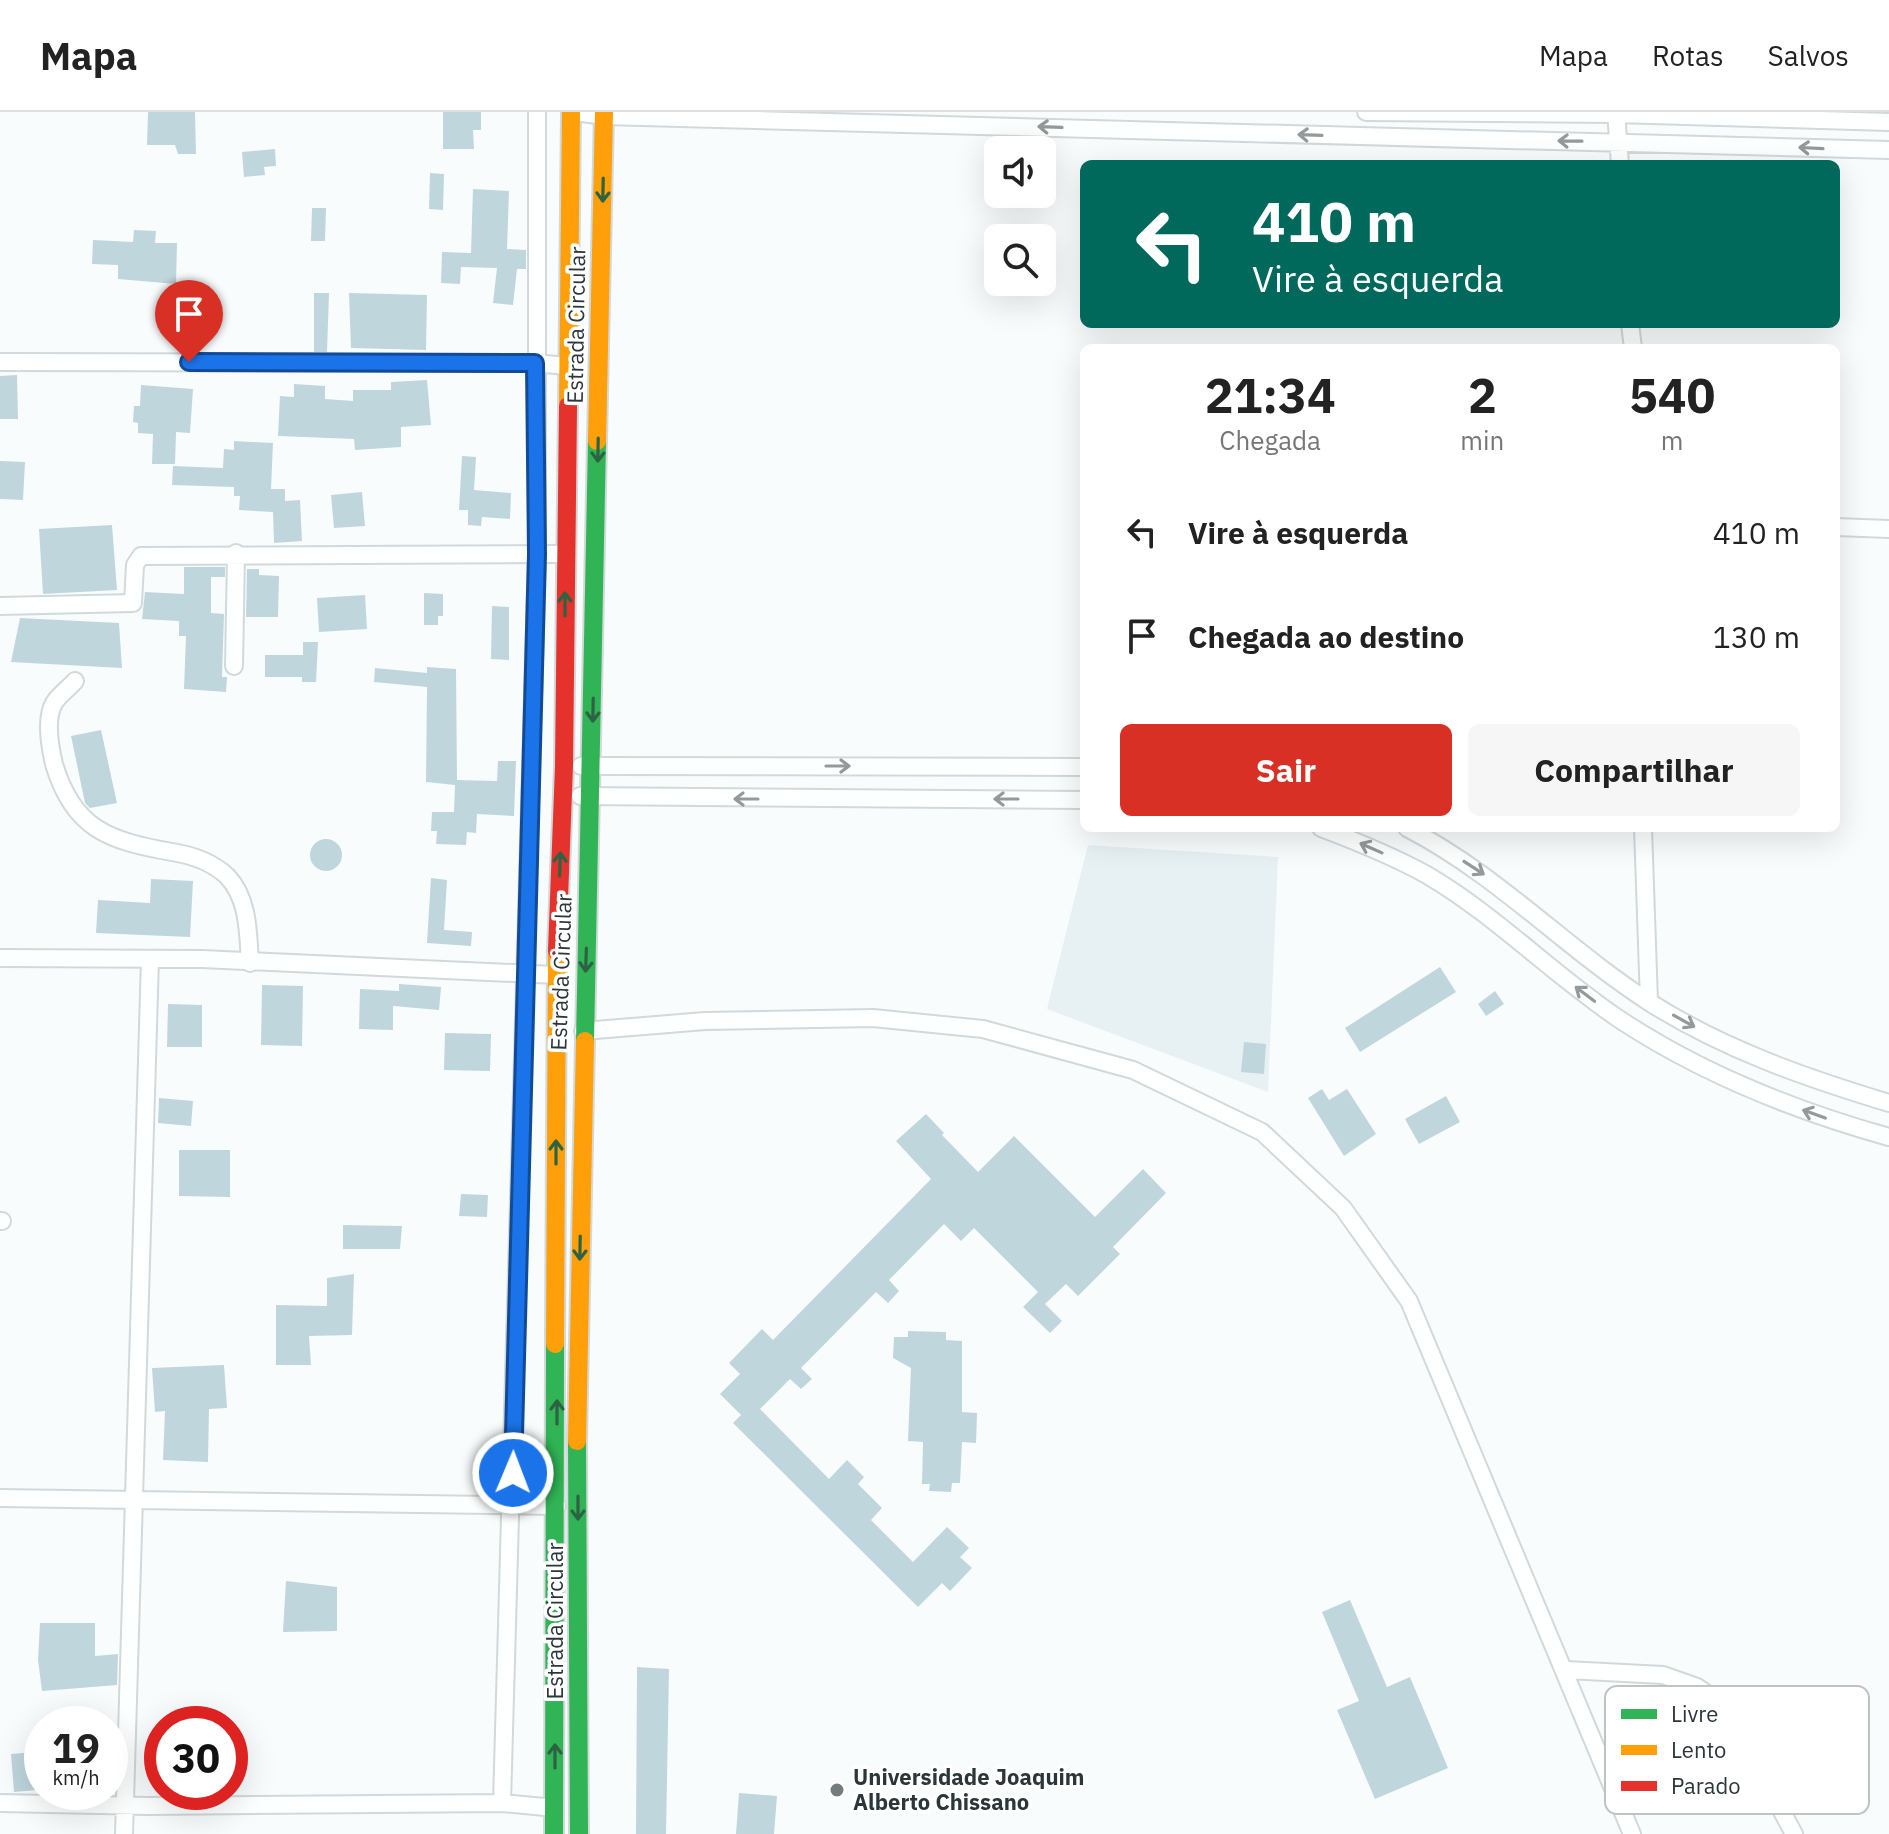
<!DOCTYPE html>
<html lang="pt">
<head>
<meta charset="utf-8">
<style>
	body { margin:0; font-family:"IBM Plex Sans",sans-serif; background:#f6f6f6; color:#222; height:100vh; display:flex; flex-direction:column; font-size:30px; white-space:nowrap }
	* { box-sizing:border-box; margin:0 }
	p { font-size:26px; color:#767676 }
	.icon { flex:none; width:44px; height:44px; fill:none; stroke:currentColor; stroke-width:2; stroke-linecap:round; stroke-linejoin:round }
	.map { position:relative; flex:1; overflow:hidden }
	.side { position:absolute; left:1080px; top:232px; width:760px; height:488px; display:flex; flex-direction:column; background:#fff; border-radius:12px; box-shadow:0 8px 32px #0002 }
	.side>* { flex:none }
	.guide { position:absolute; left:1080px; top:48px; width:760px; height:168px; border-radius:12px; box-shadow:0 8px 32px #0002; background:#00695c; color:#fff; overflow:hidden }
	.fabs { position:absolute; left:984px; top:24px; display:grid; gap:16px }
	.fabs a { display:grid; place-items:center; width:72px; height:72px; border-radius:12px; background:#fff; box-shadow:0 8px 32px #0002; font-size:40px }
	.speed { position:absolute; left:24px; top:1594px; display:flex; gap:16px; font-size:40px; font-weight:700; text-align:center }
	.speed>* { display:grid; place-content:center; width:104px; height:104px; border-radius:50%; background:#fff; box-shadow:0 8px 32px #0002; line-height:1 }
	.speed small { font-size:20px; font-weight:400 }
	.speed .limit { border:12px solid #d22; background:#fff; color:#111 }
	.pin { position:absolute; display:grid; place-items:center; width:68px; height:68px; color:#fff; margin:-82px -34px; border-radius:50% 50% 50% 0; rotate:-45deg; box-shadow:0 0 8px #0007 }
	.pin .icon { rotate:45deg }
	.me { position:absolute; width:88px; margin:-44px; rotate:1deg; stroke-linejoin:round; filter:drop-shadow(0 0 6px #0008) }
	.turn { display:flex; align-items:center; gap:28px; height:168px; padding:0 40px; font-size:36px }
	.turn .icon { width:104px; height:104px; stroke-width:2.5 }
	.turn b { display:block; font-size:56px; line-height:68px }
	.eta { display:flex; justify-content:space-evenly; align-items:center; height:136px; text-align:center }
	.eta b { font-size:48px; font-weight:700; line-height:56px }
	.cta { display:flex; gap:16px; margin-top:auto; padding:16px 40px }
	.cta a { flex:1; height:92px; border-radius:12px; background:#d93025; color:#fff; font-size:32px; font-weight:700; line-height:92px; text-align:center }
	.cta a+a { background:#f6f6f6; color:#222 }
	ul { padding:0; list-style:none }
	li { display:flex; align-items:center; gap:24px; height:104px; padding:0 40px }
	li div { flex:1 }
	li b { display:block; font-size:30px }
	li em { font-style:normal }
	header { display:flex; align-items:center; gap:48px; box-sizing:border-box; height:112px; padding:0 40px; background:#fff; border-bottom:2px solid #e0e0e0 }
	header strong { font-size:38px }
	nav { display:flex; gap:44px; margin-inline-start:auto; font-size:28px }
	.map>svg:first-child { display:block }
</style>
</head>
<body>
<header>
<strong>Mapa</strong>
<nav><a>Mapa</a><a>Rotas</a><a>Salvos</a></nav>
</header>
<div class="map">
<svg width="1889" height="1722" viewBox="0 0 1889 1722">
	<rect width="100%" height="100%" fill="#f9fcfd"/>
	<path fill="#e7f1f4" d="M1088,733L1278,745L1268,980L1047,897Z"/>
	<path fill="#bfd6dd" d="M148,0H195L196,42H178L175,33H147Z
		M443,0H481V18H473L474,37H443Z
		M275,37L276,54L264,55L265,63L244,65L242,40Z
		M430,61L444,62L443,98L429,97Z
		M473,77L509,79L507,137L526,138V157H517L513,193L493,191L497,156L461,155L460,172L441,171L442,140L471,141Z
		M312,96H326L325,129H311Z
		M134,118L156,119L155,131H177L176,172L118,167V153L92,152L93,128L133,130Z
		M314,181H329L327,240H314Z
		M349,181L427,183L426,238L351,236Z
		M17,263L18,307H0V264Z
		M427,268L431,313L401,315V335L355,338L354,327L278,324L280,284L294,285V272L325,274V287L353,289V278H391V270Z
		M141,273L193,277L190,321L176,320L175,352H152L153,322L138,321V311L133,310L134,294H140Z
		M234,329L273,331L271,377H285V389L300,388L302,429L274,431L273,400L239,398L240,384H234V375L172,373L173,354L223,356L224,337L234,338Z
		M462,344L476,345L474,378L511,381L510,407L482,405L481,414L468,413V398H459Z
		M0,349L25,350L23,388L0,387Z
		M362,380L365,414L334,416L331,383Z
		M112,413L117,478L43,482L39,417Z
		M184,455H225V465H211V501L224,502L222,565H227L226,580L184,577L186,524H179V509L142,507L145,480L184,482Z
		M247,457H259V463L279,464L278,505H246Z
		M424,481L443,482V504H438V513H424Z
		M365,483L367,517L319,520L317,486Z
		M492,494L509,495V548L491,547Z
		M20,506L119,511L122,556L11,550Z
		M303,530H318L316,570H302V565H265V543H303Z
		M427,555L456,557L457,668L497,669L498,649H516L514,704L477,702L476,721L467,720L466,733L436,732L437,719H431L432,700H454L455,673L426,670L427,575L374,570L375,556L427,561Z
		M101,618L117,691L90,696L85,691L71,624Z
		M310 743a16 16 0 1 1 32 0a16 16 0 1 1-32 0Z
		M431,766L447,768L444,818L472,820L471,834L427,831Z
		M151,767L193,769L190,825L96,821L98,788L150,791Z
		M1440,855L1456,880L1360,940L1345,916Z
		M399,872L441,875L439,898L393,894V918L359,917L360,877L399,879Z
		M262,873L303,874L302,934L261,933Z
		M1495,879L1504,892L1486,904L1478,892Z
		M168,892L202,893V935H167Z
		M445,921L491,922L490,959L444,958Z
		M1244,930L1266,932L1264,962L1241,960Z
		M1322,977L1329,988L1347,977L1376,1022L1344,1044L1308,986Z
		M1446,984L1460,1010L1419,1032L1405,1007Z
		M159,986L193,989L191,1014L158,1011Z
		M926,1002L944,1021L942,1023L978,1060L1014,1024L1095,1105L1143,1057L1166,1081L1113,1135L1120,1142L1078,1184L1066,1172L1045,1192L1062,1209L1050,1221L1023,1195L1038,1180L974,1116L961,1129L944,1112L889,1168L899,1179L888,1191L876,1180L801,1256L812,1267L801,1277L790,1267L760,1297L829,1367L847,1348L864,1365L858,1372L882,1396L871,1408L913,1450L947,1415L969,1436L960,1445L972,1456L950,1479L942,1471L918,1495L733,1311L741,1303L720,1282L740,1262L729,1251L762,1217L773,1228L931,1067L896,1029Z
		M179,1038H230V1085L179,1084Z
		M461,1082L488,1083L487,1105L459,1104Z
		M343,1113L402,1114L400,1137H343Z
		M354,1162L352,1223L309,1224L311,1253H276V1193L327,1194V1166Z
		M908,1219L946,1220V1228L962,1229V1300L977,1301L976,1331L962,1330L960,1371H952L951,1380L929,1379L930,1372H922L923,1330L908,1329L911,1256L893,1246L894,1225H908Z
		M224,1253L227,1296L209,1297L208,1350L163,1348L165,1299L155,1300L152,1256Z
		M286,1469L337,1475V1519L283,1520Z
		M1350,1488L1387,1575L1410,1565L1448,1656L1375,1687L1337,1598L1359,1589L1322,1500Z
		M40,1511H95V1544L118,1542L117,1573L42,1579L38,1548Z
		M637,1555L669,1557L666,1722H636Z
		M34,1640L37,1678L14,1680L11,1642Z
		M739,1681L777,1684L774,1722H736Z"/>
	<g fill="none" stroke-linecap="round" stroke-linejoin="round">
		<g stroke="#d2d9db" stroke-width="20">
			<path id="street" d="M575,0L604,4L1889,38
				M1366,0L1616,2L1889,10
				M1616,0L1620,52
				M1630,212L1633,236
				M0,250L535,251L567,254
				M1836,415L1889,417
				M0,494L133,491L135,453L141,444L565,442
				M234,554L236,441
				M75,569C69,576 59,583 54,591C45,607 50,635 54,652C73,717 109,729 172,740C191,743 212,750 227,764C249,787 248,821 250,851
				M581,654L1084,655
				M580,684L1084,688
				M1321,716C1358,730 1393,744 1427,763C1497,804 1554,864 1622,909C1703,962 1796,999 1889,1025
				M1407,716C1498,763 1564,835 1649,890C1723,937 1806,966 1889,991
				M1643,716L1649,890
				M0,846L202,847L556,863
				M583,919L705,909L873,906L983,917L1133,958L1262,1020L1343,1096L1409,1189L1632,1722
				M0,1109H2
				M0,1386L557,1394
				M1566,1558L1663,1563L1697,1575L1717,1589L1736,1613L1794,1722
				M0,1691L148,1694L502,1691L555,1696
				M502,1691L537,442V0
				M124,1722L150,847"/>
		</g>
		<g stroke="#d2d9db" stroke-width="22">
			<path id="fast" d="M585,929L597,329
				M577,1329L579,1722
				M554,1722L555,1232"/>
		</g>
		<g stroke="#d2d9db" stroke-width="22">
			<path id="slow" d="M568,294L571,0
				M597,329L604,0
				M555,1232L557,839
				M577,1329L585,929"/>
		</g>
		<g stroke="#d2d9db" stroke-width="22">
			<path id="jam" d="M557,839L564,654L568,294"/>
		</g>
		<use href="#street" stroke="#feffff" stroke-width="16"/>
		<use href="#fast" stroke="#30b455" stroke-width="18"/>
		<use href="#slow" stroke="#ff9f0a" stroke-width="18"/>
		<use href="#jam" stroke="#e5322d" stroke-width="18"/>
	</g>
	<defs><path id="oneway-shaft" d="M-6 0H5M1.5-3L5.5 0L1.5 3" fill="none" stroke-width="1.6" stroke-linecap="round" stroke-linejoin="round" transform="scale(2)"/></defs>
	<g stroke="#949a9c">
		<use href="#oneway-shaft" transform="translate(1050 15) rotate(-178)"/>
		<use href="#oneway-shaft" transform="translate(1310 23) rotate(-178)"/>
		<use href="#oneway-shaft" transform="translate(1570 29) rotate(-179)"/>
		<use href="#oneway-shaft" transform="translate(1811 36) rotate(-177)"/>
		<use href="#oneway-shaft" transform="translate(838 654)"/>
		<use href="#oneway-shaft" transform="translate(746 687) rotate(-180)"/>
		<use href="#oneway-shaft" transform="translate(1006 687) rotate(-180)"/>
		<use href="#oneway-shaft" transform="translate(1371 736) rotate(-156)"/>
		<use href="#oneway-shaft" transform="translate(1474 756) rotate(33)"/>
		<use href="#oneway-shaft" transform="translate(1585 882) rotate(-143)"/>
		<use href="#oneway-shaft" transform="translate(1684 909) rotate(29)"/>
		<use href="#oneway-shaft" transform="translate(1814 1002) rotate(-160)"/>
	</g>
	<g stroke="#2d6243">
		<use href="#oneway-shaft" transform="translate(603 78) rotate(91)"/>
		<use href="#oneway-shaft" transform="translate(598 338) rotate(91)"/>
		<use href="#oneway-shaft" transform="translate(565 492) rotate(-90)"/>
		<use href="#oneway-shaft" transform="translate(593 598) rotate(91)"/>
		<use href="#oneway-shaft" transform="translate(560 752) rotate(-88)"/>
		<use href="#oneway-shaft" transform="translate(586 848) rotate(92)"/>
		<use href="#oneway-shaft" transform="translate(556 1040) rotate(-90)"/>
		<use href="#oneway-shaft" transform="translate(580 1136) rotate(91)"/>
		<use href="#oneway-shaft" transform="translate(557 1300) rotate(-90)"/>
		<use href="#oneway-shaft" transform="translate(578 1396) rotate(90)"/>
		<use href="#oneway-shaft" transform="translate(555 1644) rotate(-90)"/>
	</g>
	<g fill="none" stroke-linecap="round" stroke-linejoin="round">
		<g stroke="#114b97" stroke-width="20">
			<path id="route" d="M189,250L535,251L537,442L513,1361"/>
		</g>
		<use href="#route" stroke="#1a73e8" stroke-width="14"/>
	</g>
	<circle fill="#737b7e" stroke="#fff" stroke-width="3" cx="837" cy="1678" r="8"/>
	<g text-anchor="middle" stroke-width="7" stroke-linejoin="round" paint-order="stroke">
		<g font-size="22" fill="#2b363a" stroke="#fff">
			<text transform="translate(576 213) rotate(-89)" y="8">Estrada Circular</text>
			<text transform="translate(561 860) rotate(-88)" y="8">Estrada Circular</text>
			<text transform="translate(555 1509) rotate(-90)" y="8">Estrada Circular</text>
		</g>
		<g font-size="22" font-weight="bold" fill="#2b363a" stroke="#fff" text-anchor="start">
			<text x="853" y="1673">Universidade Joaquim<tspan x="853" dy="25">Alberto Chissano</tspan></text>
		</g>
	</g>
	<rect x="1605" y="1574" width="264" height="128" rx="12" fill="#fff" stroke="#bfc3c4" stroke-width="2"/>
	<rect x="1621" y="1597" width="36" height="10" fill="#30b455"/>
	<rect x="1621" y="1633" width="36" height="10" fill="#ff9f0a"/>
	<rect x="1621" y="1669" width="36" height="10" fill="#e5322d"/>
	<g font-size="22" fill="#2b363a">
		<text x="1671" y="1610">Livre</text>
		<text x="1671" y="1646">Lento</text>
		<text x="1671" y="1682">Parado</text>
	</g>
</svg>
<div class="fabs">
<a><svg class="icon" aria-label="sound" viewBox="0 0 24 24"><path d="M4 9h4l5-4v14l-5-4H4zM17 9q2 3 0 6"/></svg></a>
<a><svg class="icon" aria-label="search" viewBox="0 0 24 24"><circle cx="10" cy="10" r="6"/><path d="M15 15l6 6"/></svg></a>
</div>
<div class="speed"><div>19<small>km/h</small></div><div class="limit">30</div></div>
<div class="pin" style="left:189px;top:250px;background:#d93025"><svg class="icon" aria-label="arrive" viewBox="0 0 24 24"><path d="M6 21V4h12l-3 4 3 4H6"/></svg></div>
<svg class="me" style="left:513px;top:1361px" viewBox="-20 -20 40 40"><circle r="17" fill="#1a73e8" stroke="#fff" stroke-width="3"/><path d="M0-11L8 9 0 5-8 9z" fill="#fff"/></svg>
<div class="guide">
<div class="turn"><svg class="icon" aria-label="left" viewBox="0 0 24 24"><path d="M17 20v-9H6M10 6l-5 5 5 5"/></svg><div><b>410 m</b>Vire à esquerda</div></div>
</div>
<section class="side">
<div class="eta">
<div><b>21:34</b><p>Chegada</p></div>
<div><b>2</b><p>min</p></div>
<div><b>540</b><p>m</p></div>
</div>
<ul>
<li><svg class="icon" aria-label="left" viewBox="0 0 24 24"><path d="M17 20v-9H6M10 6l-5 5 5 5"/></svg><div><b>Vire à esquerda</b></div><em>410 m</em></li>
<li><svg class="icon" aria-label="arrive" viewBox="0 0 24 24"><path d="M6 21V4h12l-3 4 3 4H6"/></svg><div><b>Chegada ao destino</b></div><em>130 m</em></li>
</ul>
<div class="cta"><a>Sair</a><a>Compartilhar</a></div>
</section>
</div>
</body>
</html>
